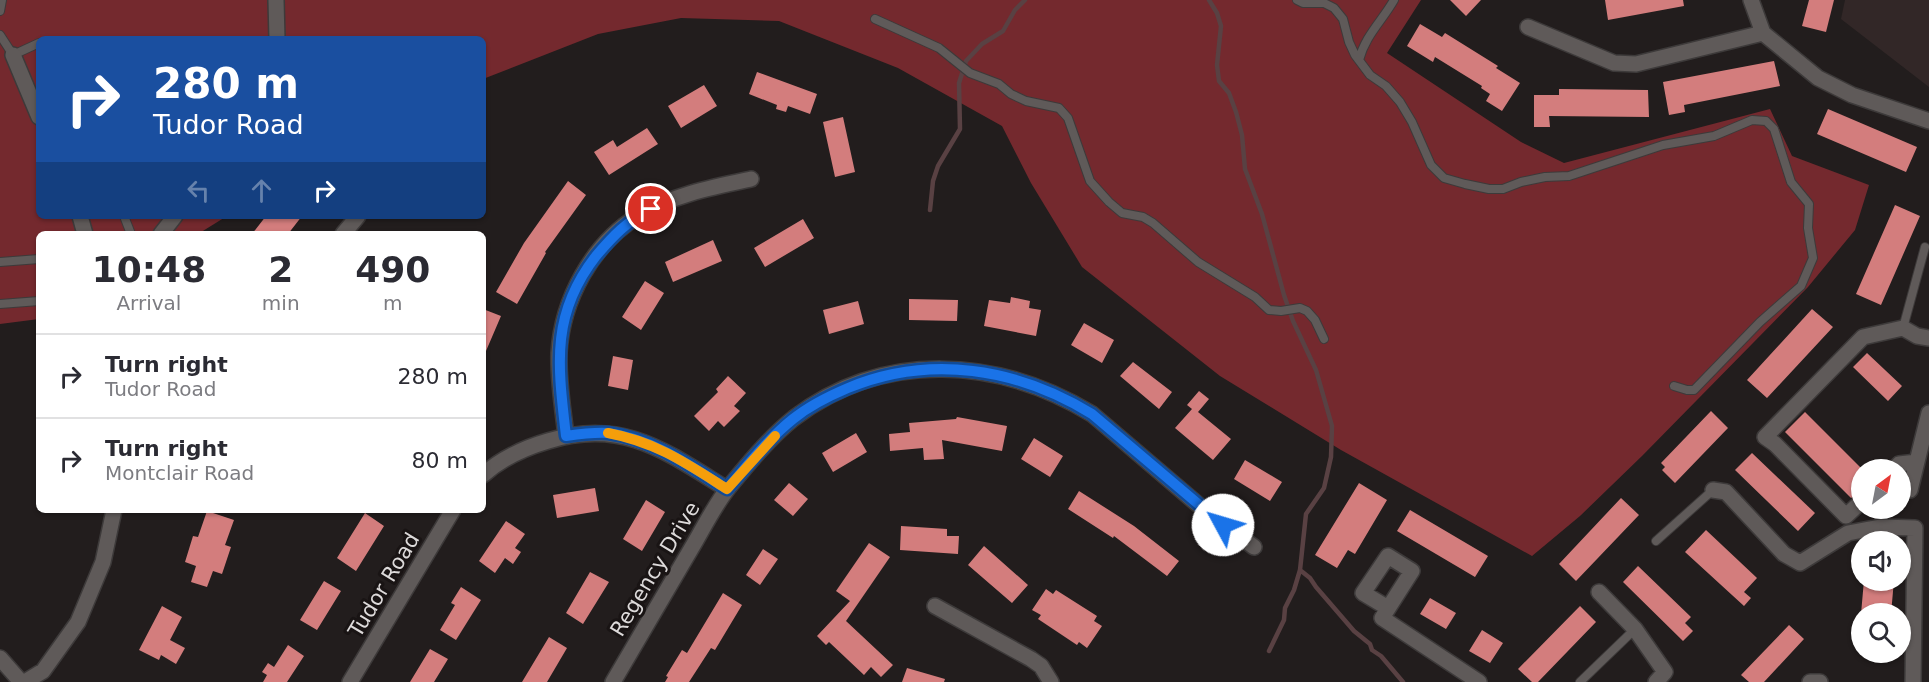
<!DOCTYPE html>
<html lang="en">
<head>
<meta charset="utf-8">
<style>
	body { margin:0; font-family:"DejaVu Sans",sans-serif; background:#f2f2f3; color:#2b2b33; height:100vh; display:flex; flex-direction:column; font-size:22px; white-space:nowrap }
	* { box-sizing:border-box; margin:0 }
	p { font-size:20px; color:#7c7c81 }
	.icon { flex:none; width:33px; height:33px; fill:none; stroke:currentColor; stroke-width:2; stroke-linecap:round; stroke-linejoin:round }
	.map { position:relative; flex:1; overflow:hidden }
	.drawer { position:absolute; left:36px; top:231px; width:450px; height:282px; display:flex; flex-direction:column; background:#fff; border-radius:9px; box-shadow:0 2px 4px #0004 }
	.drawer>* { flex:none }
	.guide { position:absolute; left:36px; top:36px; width:450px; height:183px; border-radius:9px; box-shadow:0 2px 4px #0004; background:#1a4fa0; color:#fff; overflow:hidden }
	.needle { width:39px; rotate:32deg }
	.tools { position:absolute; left:1851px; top:459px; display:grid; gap:12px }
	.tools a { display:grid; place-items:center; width:60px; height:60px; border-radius:50%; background:#fff; box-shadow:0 2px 4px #0004; font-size:30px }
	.pin { position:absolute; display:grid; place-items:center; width:51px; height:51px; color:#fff; margin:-26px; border:3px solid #fff; border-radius:50%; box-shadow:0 2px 6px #0007 }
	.me { position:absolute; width:66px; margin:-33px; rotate:309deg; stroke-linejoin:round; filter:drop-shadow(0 0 4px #0008) }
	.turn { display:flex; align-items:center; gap:21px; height:126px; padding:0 18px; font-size:27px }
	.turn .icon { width:78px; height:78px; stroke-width:2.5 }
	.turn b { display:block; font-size:42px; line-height:51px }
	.lanes { display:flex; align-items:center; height:57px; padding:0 18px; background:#0003; justify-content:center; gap:30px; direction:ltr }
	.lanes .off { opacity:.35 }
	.eta { display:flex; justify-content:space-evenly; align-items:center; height:102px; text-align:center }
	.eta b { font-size:36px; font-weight:800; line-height:42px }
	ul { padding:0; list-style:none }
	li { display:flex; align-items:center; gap:18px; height:84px; padding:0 18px; border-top:2px solid #e1e1e2 }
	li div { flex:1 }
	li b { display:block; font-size:22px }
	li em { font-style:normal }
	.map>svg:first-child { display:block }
</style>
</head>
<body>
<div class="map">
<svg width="1929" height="682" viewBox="0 0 1929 682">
	<rect width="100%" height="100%" fill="#221d1d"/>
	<path fill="#322727" d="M1845,0H1929V87L1841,19Z"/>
	<path fill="#74292e" d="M0,0H1421L1387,53L1521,142L1564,163L1770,109L1792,156L1869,185L1855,230L1808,287L1642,456L1580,516L1532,556L1341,450L1220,376L1082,267L1031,183L1002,126L898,68L779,21L681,18L598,34L483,79V39H39V216H227L198,234H39V319L0,324Z"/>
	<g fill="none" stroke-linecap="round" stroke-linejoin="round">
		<path stroke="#594143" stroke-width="4.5" d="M1209,0L1217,13L1221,26L1217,65L1219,81L1229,93L1236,112L1242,135L1245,169L1262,214L1284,295L1293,321L1316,370L1332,426L1331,457L1324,488L1306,514L1300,570L1294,590L1285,608L1284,620L1269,651
			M930,210L933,181L938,166L960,129L959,83L966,61L982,44L1003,31L1015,10L1025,0
			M1300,570L1310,578L1316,587L1354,631L1370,644L1372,650L1381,656L1403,682"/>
	</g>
	<path fill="#d37d7d" d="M1450,0H1481L1466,16Z
		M1605,0H1683L1684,6L1608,20Z
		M1809,0H1834L1826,32L1802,26Z
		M1420,24L1442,37L1445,33L1498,66L1496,68L1520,83L1502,111L1486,101L1490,94L1481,88L1482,86L1435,57L1433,62L1407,46Z
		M1774,61L1780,86L1684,105L1685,112L1669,115L1663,82Z
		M757,72L817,94L810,114L788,106L786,112L776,109L777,105L749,94Z
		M704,85L717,106L681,128L668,106Z
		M1559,89L1648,90L1649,117L1549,116L1550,127H1534V95H1559Z
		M1828,109L1917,147L1906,172L1817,134Z
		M843,117L855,172L835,177L823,122Z
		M647,128L658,144L609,175L594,152L613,140L617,147Z
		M568,181L586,195L545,252L546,253L517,304L496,292L524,243Z
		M1895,205L1920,216L1881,305L1856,294Z
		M266,216H302L288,234H252Z
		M803,219L814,238L765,267L754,248Z
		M713,240L722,261L673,282L665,262Z
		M645,281L664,293L641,330L622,317Z
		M1011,297L1030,301L1029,308L1041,310L1036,336L984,326L989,300L1010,303Z
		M909,299L958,300L957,321L909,320Z
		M858,301L864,324L829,334L823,310Z
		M483,309L501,316L483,358Z
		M1812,309L1833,327L1767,398L1747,380Z
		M1084,323L1114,340L1102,363L1071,345Z
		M1867,353L1902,386L1888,401L1853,367Z
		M613,356L633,360L628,390L608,386Z
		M1133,362L1172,392L1159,409L1120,376Z
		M728,376L746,393L734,406L740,411L724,427L718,421L709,431L694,416L718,392L716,389Z
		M1199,391L1209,399L1198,412L1231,439L1213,460L1175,428L1192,409L1187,405Z
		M1711,411L1728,428L1675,483L1662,470L1665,467L1661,463Z
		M1805,412L1862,469V491L1851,498L1785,432Z
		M957,417L1007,426L1002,451L942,440L944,459L924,460L923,448L890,451L889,434L910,432L909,423L956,419Z
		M856,433L867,452L833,472L822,453Z
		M1034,438L1063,456L1050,477L1021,459Z
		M1752,453L1815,513L1798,531L1735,470Z
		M1245,460L1282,482L1270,501L1234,479Z
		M789,483L808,499L793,516L774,500Z
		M1359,483L1387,500L1355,554L1348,550L1337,568L1315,555Z
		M595,488L599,511L557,518L553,495Z
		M1079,491L1134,526L1179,561L1167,576L1114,536L1113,538L1068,509Z
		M1621,498L1639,515L1576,581L1559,564Z
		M646,500L665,512L642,551L623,539Z
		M1410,510L1488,556L1475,577L1397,531Z
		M207,511L234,520L225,545L231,547L222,574L213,571L207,587L191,582L196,566L185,562L193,536L198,537Z
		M365,513L384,526L356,571L337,558Z
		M506,521L525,534L515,548L521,552L513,564L505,558L495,573L479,561Z
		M901,526L947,529V536H959L958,554L900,550Z
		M1706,530L1757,578L1744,592L1751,598L1744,606L1685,552Z
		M869,543L890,557L846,621L893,665L881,677L871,667L864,675L829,642L826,645L817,636L850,601L836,591Z
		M984,546L1028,585L1012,603L968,565Z
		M763,549L778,559L760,585L746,575Z
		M1638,566L1691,617L1685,623L1693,631L1683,641L1623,582Z
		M590,572L609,582L583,624L566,613Z
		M1864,580H1894L1891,614H1861Z
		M324,581L341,591L317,630L300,620Z
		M461,587L481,600L456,640L440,630L455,605L451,603Z
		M1046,589L1053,594L1056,590L1097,616L1094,621L1102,626L1087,648L1079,642L1077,645L1038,619L1041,615L1032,610Z
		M723,593L742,605L715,650L711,648L689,682H665L668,677L666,676L682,650L687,653Z
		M1430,598L1456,613L1446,629L1420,614Z
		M162,606L182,617L170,640L185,648L176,664L161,655L159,660L139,650Z
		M1580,606L1596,622L1538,682H1532L1518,669Z
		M1789,625L1804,639L1764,682H1749L1741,675Z
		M1482,630L1503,643L1490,663L1469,651Z
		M549,637L567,648L547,682H522Z
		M288,645L304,656L287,682H263L267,675L262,672L268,663L274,667Z
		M430,649L448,659L434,682H410Z
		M907,668L945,679L944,682H902Z"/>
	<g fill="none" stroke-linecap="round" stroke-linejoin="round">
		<g stroke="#3d3a3a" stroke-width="10">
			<path id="service" d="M1297,0L1303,3H1324L1334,8L1343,19L1349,42L1355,55L1370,75L1386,86L1400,102L1412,122L1431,165L1444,178L1465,184L1489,189H1503L1521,182L1545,177L1569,176L1663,145L1714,136L1752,120L1766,121L1774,129L1791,182L1809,204L1808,228L1813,258L1801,286L1760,322L1694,390H1687L1674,386
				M0,11L2,0
				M875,19L939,48L970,73L999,84L1011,94L1026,101L1059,108L1068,118L1090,181L1109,202L1122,213L1143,217L1153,223L1198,262L1255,297L1269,310L1281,311L1300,308L1307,311L1315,320L1324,339
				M0,35L13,55L39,43
				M1359,60C1365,36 1382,21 1394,0
				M124,216L131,234
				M0,262L39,259
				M0,304L39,301
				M1903,328L1925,247
				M1656,541L1713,490
				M1580,682L1635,629"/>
		</g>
		<g stroke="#3d3a3a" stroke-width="18">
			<path id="minor" d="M276,0L277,39
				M1751,0L1763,33L1818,78L1852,95L1929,121
				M1528,27L1614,63L1636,64L1763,33
				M13,55L39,117
				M80,216L85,234
				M161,234L175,216
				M343,234L358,216
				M566,436C563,409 558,381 559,353C562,300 592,244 638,216C672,195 713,187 751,179
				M1894,470L1899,464L1917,462
				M483,475C502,458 524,448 548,441C623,418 665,451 727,489
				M1713,490L1726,492L1784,554L1800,563L1848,533L1880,527L1915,528L1913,682
				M1910,490L1929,413
				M1862,501L1846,516L1775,444L1765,437L1863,337L1903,328L1917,336L1929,338
				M1599,592L1635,629L1665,672L1656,682
				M935,606L1031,659L1041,666L1051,682
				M1388,608L1363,593L1388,556L1412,571L1382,618L1479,682
				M0,658L21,682
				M25,682L43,671L78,622L103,562L114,510
				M350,682L453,510
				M613,682C639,638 665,594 691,549C703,529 714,506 729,487C748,464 770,437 794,418C884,350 998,357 1092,414L1208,513L1254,547
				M1810,682H1820"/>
		</g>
		<use href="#service" stroke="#5f5a59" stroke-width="8"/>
		<use href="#minor" stroke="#5f5a59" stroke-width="15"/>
	</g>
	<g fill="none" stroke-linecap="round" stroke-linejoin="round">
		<g stroke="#114b97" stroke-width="15">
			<path id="route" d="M651,209C628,220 612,237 596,256C550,315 558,366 566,436C580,434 594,432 608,433C653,439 690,466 727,489C748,465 768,439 793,419C809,406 829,396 848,388C930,354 1017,368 1092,414L1223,525"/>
		</g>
		<use href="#route" stroke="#1a73e8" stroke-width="10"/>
		<path stroke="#f59e0b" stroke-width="10" d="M608,433C656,442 686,463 727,489L775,436"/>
	</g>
	<g text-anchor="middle" stroke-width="6" stroke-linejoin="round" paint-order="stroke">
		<g font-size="21" fill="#dddada" stroke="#191414">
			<text transform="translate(655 569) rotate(-59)" y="7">Regency Drive</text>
			<text transform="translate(384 585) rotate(-59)" y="7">Tudor Road</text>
		</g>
	</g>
</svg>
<div class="tools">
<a><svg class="needle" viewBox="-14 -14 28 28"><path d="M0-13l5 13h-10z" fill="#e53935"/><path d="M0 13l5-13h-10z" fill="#7c7c81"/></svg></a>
<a><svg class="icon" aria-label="sound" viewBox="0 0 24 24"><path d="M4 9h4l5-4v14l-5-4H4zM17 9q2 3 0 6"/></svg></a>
<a><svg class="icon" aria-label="search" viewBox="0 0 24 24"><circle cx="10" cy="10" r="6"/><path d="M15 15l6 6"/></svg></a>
</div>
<div class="pin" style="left:651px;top:209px;background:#d93025"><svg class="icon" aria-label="arrive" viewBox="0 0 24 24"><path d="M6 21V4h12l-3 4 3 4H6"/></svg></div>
<svg class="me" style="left:1223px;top:525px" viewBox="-20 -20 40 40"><circle r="19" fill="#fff"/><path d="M0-13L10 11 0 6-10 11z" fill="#1a73e8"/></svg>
<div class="guide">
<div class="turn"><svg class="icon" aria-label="right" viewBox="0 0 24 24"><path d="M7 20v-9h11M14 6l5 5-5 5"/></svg><div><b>280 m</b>Tudor Road</div></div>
<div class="lanes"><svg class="icon off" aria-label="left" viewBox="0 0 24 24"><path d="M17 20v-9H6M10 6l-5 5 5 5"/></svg><svg class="icon off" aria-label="ahead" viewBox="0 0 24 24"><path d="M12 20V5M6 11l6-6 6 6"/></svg><svg class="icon" aria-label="right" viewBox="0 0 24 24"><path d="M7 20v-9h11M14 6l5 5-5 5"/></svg></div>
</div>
<section class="drawer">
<div class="eta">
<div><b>10:48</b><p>Arrival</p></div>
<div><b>2</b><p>min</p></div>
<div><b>490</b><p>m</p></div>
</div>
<ul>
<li><svg class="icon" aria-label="right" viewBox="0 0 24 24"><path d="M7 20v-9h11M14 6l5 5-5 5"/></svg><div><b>Turn right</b><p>Tudor Road</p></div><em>280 m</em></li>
<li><svg class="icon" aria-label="right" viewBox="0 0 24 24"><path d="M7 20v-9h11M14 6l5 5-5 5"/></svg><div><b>Turn right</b><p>Montclair Road</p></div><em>80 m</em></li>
</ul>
</section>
</div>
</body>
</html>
